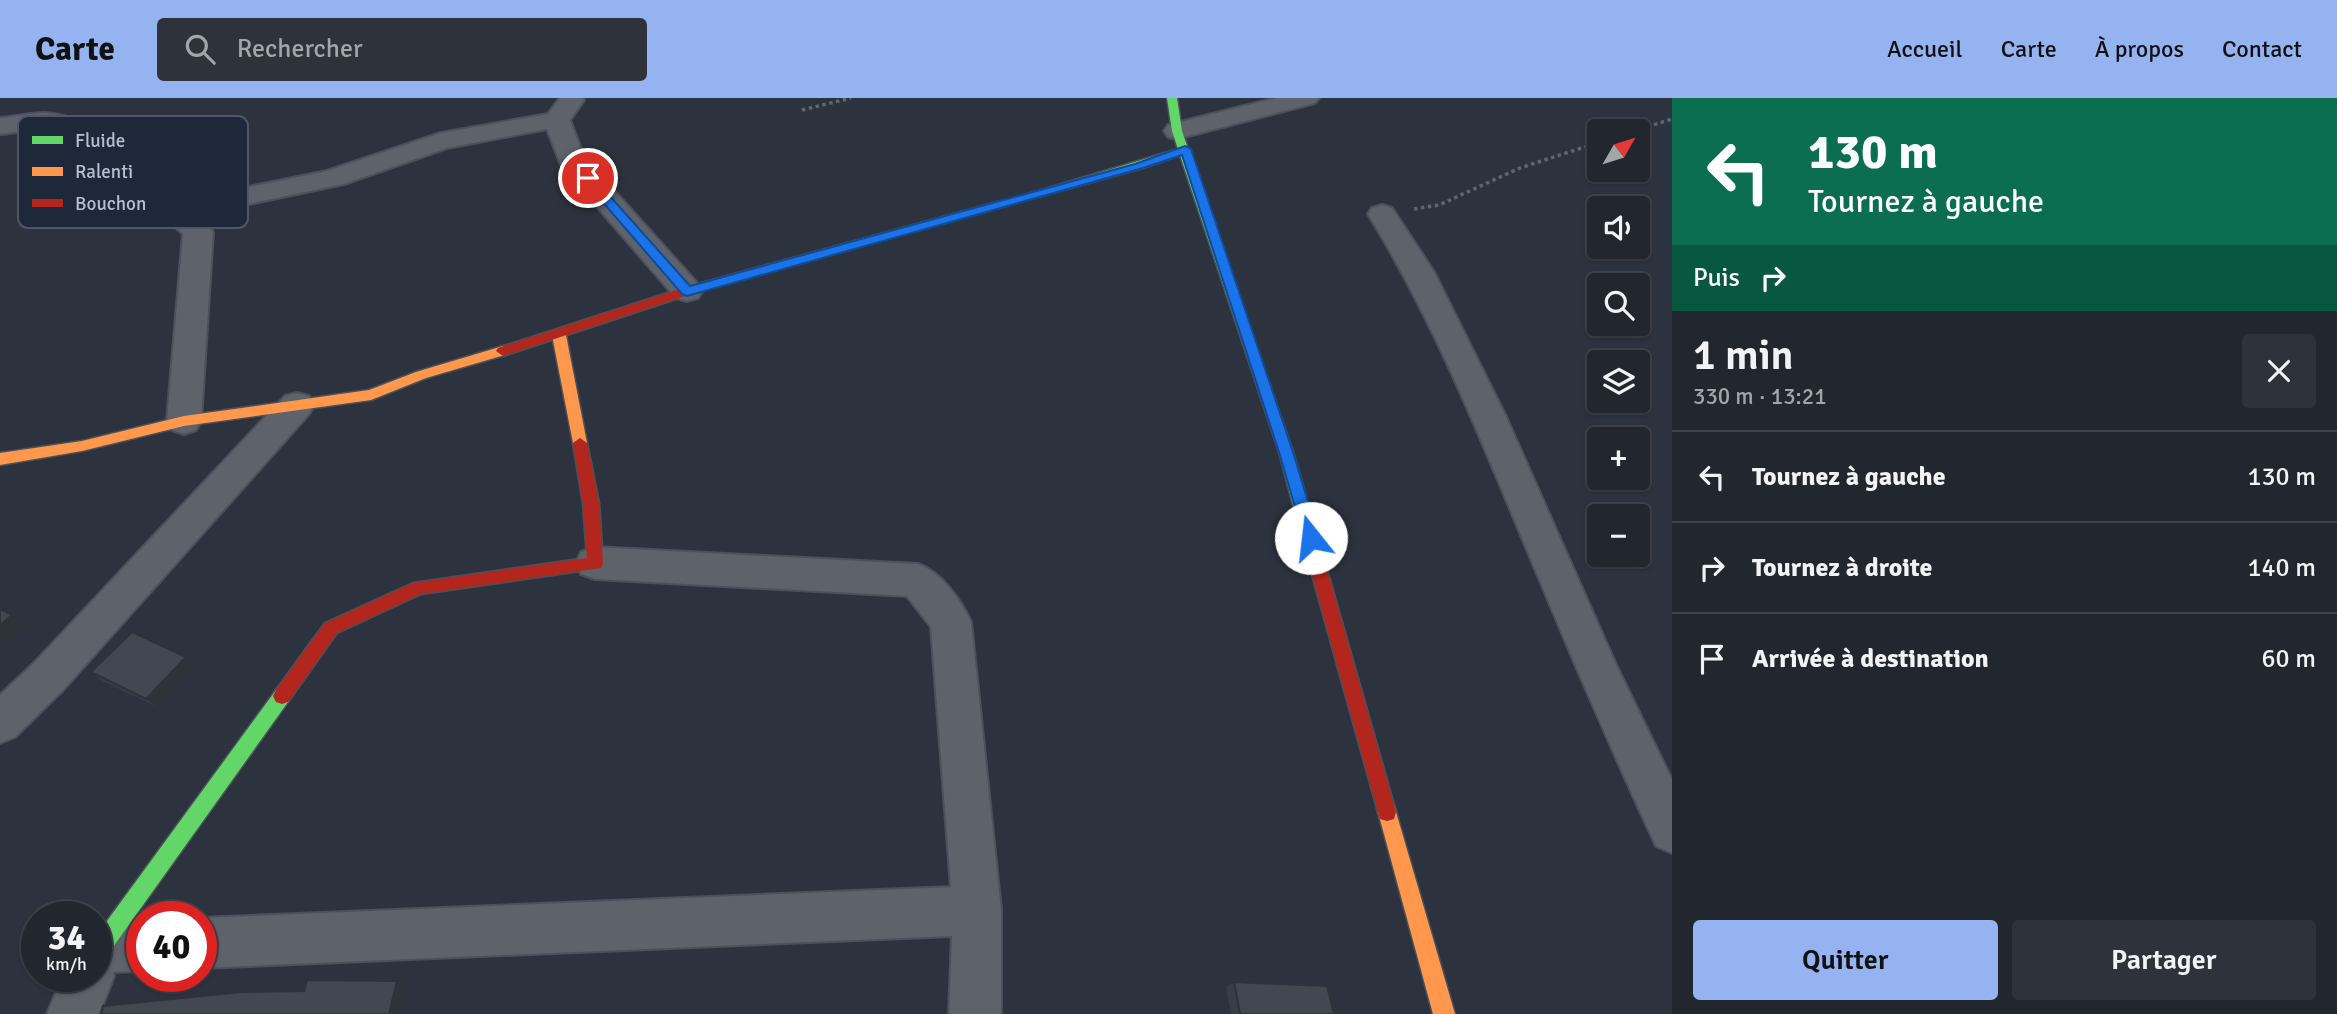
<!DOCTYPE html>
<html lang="fr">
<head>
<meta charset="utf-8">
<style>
	body { margin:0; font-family:Signika,sans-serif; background:#2e323a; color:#f1f3f6; height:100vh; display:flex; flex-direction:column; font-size:26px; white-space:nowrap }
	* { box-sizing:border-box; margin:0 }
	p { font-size:23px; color:#a2a5aa }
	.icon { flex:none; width:38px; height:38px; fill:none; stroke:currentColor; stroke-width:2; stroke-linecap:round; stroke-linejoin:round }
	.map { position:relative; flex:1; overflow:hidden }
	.panel { display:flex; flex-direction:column; background:#22262e; width:665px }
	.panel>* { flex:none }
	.banner { background:#0b6e4f; color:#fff; overflow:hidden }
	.needle { width:46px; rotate:51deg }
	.buttons { position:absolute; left:1587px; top:21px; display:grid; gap:14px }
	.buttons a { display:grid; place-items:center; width:63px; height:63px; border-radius:7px; background:#22262e; box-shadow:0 2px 5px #0004,0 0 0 2px #3f434a; font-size:35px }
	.speed { position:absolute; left:21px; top:803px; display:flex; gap:14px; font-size:35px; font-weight:700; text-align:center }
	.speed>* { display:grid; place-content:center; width:91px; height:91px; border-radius:50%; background:#22262e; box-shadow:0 2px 5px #0004,0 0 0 2px #3f434a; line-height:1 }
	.speed small { font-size:18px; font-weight:400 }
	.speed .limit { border:10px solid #d22; background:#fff; color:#111 }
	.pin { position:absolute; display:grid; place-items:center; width:60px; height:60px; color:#fff; margin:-30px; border:4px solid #fff; border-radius:50%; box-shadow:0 2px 7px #0007 }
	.me { position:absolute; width:77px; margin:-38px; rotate:344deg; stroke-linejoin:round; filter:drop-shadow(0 0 5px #0008) }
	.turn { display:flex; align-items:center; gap:24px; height:147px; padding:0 21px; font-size:32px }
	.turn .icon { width:91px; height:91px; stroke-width:2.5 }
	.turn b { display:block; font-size:49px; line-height:60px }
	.then { display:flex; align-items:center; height:66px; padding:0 21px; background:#0003; gap:14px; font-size:26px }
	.round { display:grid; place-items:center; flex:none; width:74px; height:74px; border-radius:7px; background:#2e323a }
	.summary { display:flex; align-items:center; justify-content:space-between; height:119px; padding:0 21px }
	h1 { font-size:42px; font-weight:600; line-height:52px }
	.primary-button { display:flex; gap:14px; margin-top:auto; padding:14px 21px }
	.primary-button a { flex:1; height:80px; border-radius:7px; background:#95b2f1; color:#111; font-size:28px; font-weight:600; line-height:80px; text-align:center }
	.primary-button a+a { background:#2e323a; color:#f1f3f6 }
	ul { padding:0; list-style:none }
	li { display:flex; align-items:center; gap:21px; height:91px; padding:0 21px; border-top:2px solid #3f434a }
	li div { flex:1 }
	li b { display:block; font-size:26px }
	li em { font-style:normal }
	header { display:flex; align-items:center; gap:42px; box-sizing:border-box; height:98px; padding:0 35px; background:#95b2f1; color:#111 }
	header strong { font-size:33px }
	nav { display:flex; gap:38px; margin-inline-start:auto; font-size:24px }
	.search { width:490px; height:63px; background:#2e323a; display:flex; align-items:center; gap:18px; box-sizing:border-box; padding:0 24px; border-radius:7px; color:#a2a5aa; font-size:26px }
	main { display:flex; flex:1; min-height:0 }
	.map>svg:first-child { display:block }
</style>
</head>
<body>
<header>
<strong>Carte</strong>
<div class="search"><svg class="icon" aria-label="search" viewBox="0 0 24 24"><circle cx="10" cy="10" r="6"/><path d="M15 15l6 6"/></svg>Rechercher</div>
<nav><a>Accueil</a><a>Carte</a><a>À propos</a><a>Contact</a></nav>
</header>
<main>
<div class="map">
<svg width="1672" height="916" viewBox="0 0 1672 916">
	<rect width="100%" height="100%" fill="#2d333e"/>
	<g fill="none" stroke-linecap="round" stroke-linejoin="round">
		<g stroke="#4b505a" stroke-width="4">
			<path id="street" d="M560,0H582L584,2L570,22L584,59L698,186L702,193L698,200L687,203L676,200L561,67L547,31L447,50L344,86L196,117L213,134L201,323L196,332L184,336L172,332L167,323L183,136L165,119L111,105C104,94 103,80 96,69C67,25 47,31 0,36V20C14,19 30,15 44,15C90,17 117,54 133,94L175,104L327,73L441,35L548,16Z
				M1276,0H1319L1315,5L1177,41L1168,39L1164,33L1168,27Z
				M1382,107L1392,110L1434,174L1507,321L1617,569L1672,682V755L1656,748C1613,655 1572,561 1533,466C1483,347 1436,226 1368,116L1372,110Z
				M297,295L309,298L314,307L309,316L64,591L15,639L0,645V597L34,565L285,298Z
				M595,449L918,466C941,474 961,502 971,524L1001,812V916H949L952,838L201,870V820L951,789L931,529L907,498L595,481L581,476L576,465L581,454Z
				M142,823V873L113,874L114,878L99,916H47L63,878H96V826Z"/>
		</g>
		<g stroke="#4b505a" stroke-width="3">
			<path id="fast" d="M1167,0H1177L1182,33L1293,354L1314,426L1311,430H1301L1298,426L1279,354L1180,57L1143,70L1005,108L1001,109L995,106L1178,51L1172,33Z
				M282,590L288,592L291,598L288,604L108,856L103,867L96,870V838L276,592Z"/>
		</g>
		<g stroke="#4b505a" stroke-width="3">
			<path id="slow" d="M559,233L566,237L587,345L580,350L573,345L552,237Z
				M503,248L508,250V256L426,280L371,302L184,328L82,353L0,367V355L82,343L184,318L369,292L416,274Z
				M1387,705L1394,707L1396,714L1455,916H1433L1378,714L1380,707Z"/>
		</g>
		<g stroke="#4b505a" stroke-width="3">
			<path id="jam" d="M1001,103L1007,106L1005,108L691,196L503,258L496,253L498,250L683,190Z
				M580,340L587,345L599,405L603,465L601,470L421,496L337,535L288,604L282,606L276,604L273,598L276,592L325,525L413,485L587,460L583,405L573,345Z
				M1306,420L1311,422L1314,426L1396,714L1394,721L1387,723L1380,721L1378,714L1298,426L1301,422Z"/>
		</g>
		<path stroke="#60666d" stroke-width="3.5" stroke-dasharray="3.5 3.5" stroke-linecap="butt" d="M802,12L851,0
			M1634,33L1672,21
			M1414,111L1439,107L1520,70L1600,44"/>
		<use href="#street" fill="#5e626b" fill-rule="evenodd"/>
		<use href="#fast" fill="#63d668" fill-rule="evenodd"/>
		<use href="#slow" fill="#ff974d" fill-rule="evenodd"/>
		<use href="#jam" fill="#b3261e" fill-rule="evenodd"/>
	</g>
	<path fill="#393d47" d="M196,567L157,609L103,583L91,574Z
		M1234,884L1334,916H1231L1226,889Z"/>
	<path fill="#2e3239" d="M12,517L24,526L0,548V527Z
		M186,559L196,567L157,609L146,601Z
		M397,883L405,887L399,916H389Z"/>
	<path fill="#424752" stroke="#2e3239" stroke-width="2" d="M0,511L12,517L0,527Z
		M132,534L186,559L146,601L91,574Z
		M307,882L397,883L389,916H101L103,908L242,894L304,893Z
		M1234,884L1327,888L1334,916H1240Z"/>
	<path fill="#1a73e8" stroke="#114b97" stroke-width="2" d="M1185,48L1191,51L1293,354L1319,440L1311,447L1304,440L1279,354L1182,57L1143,70L687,198L682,196L582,80L592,78L690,188L1135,66Z"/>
	<rect x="18" y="18" width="230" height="112" rx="10" fill="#1f283a" stroke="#4d5566" stroke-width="2"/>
	<rect x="32" y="38" width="31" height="8" fill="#63d668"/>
	<rect x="32" y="69" width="31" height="9" fill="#ff974d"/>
	<rect x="32" y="101" width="31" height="8" fill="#b3261e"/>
	<g font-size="19" fill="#b8bfce">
		<text x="75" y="49">Fluide</text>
		<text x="75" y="80">Ralenti</text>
		<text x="75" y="112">Bouchon</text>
	</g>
</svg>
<div class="buttons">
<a><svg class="needle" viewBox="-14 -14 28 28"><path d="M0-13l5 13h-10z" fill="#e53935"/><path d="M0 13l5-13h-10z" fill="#a2a5aa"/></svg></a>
<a><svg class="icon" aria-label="sound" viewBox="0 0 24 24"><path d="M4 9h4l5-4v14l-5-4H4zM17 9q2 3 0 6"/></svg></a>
<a><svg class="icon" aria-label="search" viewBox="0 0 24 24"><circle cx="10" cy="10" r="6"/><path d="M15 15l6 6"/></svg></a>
<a><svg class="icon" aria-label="layers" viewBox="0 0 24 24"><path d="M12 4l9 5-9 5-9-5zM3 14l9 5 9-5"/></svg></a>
<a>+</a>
<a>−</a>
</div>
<div class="speed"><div>34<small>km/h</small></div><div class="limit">40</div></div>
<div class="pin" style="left:588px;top:80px;background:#d93025"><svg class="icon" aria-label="arrive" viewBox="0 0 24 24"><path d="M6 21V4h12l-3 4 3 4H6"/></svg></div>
<svg class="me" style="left:1311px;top:440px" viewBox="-20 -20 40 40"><circle r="19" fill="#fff"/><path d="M0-13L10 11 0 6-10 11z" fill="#1a73e8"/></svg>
</div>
<section class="panel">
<div class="banner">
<div class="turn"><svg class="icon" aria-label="left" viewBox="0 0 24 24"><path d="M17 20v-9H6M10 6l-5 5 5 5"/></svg><div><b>130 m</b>Tournez à gauche</div></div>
<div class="then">Puis<svg class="icon" aria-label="right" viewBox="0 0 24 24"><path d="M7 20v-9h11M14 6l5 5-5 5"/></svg></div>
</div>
<div class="summary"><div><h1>1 min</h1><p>330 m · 13:21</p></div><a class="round"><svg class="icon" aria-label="close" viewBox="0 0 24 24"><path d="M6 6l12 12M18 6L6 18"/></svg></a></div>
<ul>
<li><svg class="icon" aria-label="left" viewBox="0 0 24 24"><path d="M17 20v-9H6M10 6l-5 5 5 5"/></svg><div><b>Tournez à gauche</b></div><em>130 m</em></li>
<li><svg class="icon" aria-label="right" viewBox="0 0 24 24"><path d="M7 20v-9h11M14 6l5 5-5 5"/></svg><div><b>Tournez à droite</b></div><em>140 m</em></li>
<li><svg class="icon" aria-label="arrive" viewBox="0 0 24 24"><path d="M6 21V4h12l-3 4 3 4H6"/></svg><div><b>Arrivée à destination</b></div><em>60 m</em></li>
</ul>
<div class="primary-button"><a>Quitter</a><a>Partager</a></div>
</section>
</main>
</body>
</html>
